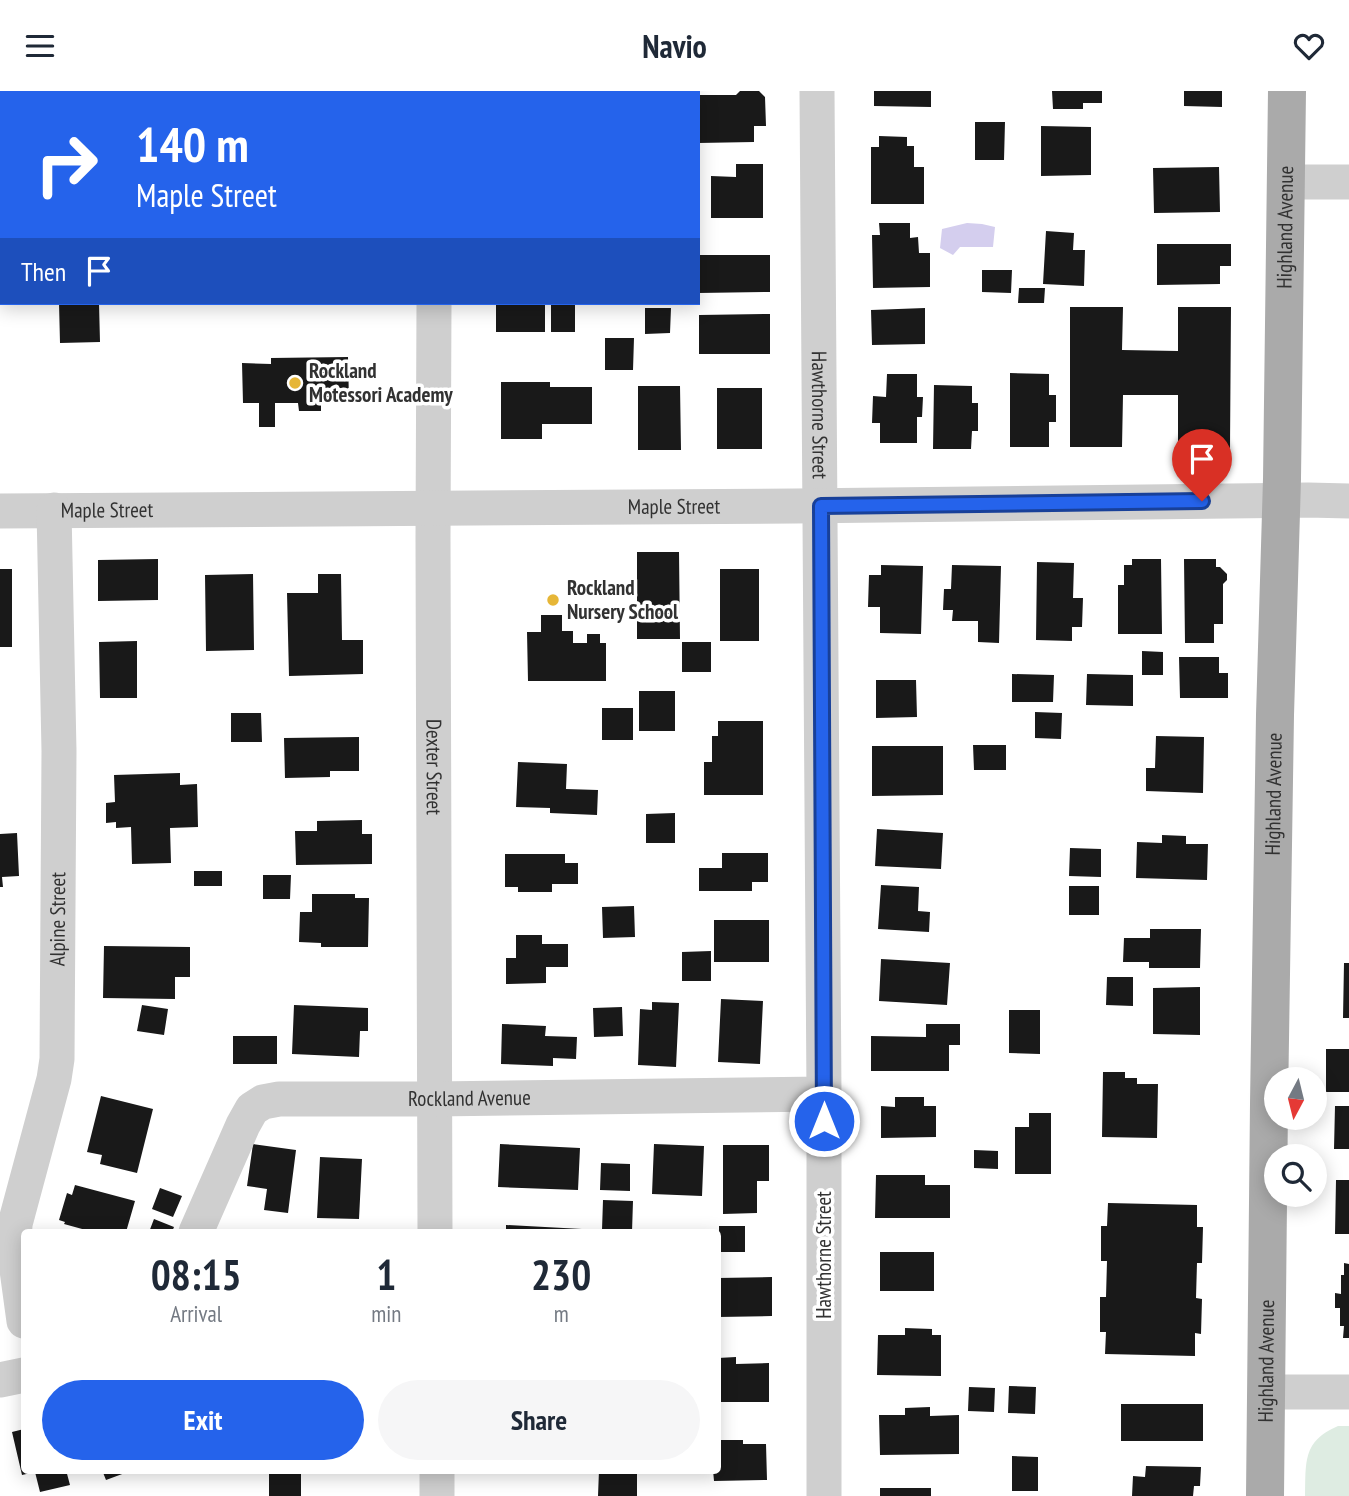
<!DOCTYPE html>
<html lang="en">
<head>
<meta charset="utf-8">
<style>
	body { margin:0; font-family:"PT Sans Narrow",sans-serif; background:#f6f6f7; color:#1f2937; height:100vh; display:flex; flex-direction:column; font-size:26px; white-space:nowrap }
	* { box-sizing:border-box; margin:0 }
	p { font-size:23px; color:#747a83 }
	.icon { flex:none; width:38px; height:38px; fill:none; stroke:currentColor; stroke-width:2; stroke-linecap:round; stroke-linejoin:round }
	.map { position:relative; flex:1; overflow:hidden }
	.panel { position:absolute; left:21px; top:1138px; width:700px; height:245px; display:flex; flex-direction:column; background:#fff; border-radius:7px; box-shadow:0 4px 18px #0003 }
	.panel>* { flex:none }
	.guide { position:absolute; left:0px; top:0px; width:700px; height:214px; box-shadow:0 4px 18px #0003; background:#2563eb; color:#fff; overflow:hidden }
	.needle { width:46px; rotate:187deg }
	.fabs { position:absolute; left:1264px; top:976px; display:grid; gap:14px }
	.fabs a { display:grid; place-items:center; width:63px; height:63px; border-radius:50%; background:#fff; box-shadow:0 4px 18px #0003; font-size:35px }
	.pin { position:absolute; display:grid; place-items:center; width:60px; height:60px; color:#fff; margin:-72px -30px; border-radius:50% 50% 50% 0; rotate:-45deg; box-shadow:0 0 7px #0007 }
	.pin .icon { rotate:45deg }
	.me { position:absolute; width:77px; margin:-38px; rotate:0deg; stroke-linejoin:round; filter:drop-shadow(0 0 5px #0008) }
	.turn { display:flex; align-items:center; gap:24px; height:147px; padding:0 21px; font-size:32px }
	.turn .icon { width:91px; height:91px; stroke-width:2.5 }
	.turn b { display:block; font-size:49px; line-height:60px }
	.then { display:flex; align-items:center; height:66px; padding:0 21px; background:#0003; gap:14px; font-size:26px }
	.eta { display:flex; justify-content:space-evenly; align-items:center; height:119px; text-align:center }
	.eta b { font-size:42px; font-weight:600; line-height:49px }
	.cta { display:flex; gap:14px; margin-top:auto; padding:14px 21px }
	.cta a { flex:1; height:80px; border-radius:42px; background:#2563eb; color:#fff; font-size:28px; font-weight:600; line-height:80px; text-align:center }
	.cta a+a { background:#f6f6f7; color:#1f2937 }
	header { display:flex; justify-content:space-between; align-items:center; height:91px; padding:0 21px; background:#fff; font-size:32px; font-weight:600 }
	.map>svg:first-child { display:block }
</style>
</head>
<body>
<header><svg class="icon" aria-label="menu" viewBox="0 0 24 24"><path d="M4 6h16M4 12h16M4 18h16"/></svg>Navio<svg class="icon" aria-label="heart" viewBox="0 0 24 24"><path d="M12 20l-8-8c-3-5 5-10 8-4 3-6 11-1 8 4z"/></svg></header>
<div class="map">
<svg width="1349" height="1405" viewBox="0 0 1349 1405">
	<rect width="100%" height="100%" fill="#fff"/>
	<path fill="#deece2" d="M1338,1335H1349V1405H1305C1306,1372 1302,1350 1338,1335Z"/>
	<path fill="#d4ceee" d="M967,132L982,133L995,136L993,156H960L953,164L940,157L942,138Z"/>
	<path fill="#191919" d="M740,0H759L765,6L766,35H754V51L698,52V4H736Z
		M874,0H931V16L874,15Z
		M1052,0H1102V12H1083V18H1053Z
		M1184,0H1222V16L1184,15Z
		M975,31H1005L1004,69H975Z
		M1041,35L1091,36V84L1041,85Z
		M879,45L907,46V55H914V76H924V113H871V56H879Z
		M736,73H763V127H711V85L736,86Z
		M1219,76L1220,121L1154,122L1153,77Z
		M879,132H910V147L918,146L919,162H930V196L873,197L872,144H880Z
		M1046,140L1074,142L1073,159H1085L1084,195L1043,193Z
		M1157,153H1231V175H1220V193L1157,194Z
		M698,164H770V201L698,202Z
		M982,179H1012L1011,202L982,201Z
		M1019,197H1045L1044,212H1018Z
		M59,212H99L100,251L60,252Z
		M496,212H545V241H496Z
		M551,214H575V241H551Z
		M1070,216H1123L1122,259L1178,260V216H1231L1230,357L1178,356V304H1123L1122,356H1070Z
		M645,217H671L670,242L645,243Z
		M925,217V253L872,254L871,219Z
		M770,223V263H699V224Z
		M605,247H634L633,279H605Z
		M348,266L349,311L321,312V320H299L298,312H275V336H259V312H243L242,272L271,273V267Z
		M1010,282L1049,283V304H1056V331H1049V356H1010Z
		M887,283H917V306H923L922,326H917V352H880V332H872L873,305L886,306Z
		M501,291H550V296H592V333H542V348H501Z
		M934,294L972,295V312H978V340H972L971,358H933Z
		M638,295H680L681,359H638Z
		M717,297H762V358H717Z
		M637,461H679L680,548H637Z
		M158,468V509L98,510V469Z
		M1132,468H1161L1162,543H1118V494H1124V474H1132Z
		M1184,468H1216V476H1220L1227,483V489L1223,493V533H1214V552H1185Z
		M1037,471L1074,472L1073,507H1083L1082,536H1072V550L1036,549Z
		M881,474L923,475L921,543L880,542V516H868L869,484H881Z
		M952,474L1001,475L999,552L978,551V530H952L953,519H943L944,498H951Z
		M0,478H12V556H0Z
		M720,478H759V550H720Z
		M253,483L254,559L206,560L205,484Z
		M318,483H341L342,549H363V583L289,585L287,502H318Z
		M541,524H562V540H573V552H587V543H600V552H606V590H528L527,541H541Z
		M137,550V607H100L99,551Z
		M682,551H711V581H682Z
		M1142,560L1163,561V584H1142Z
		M1179,566H1219V582H1228V607H1180Z
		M1012,583L1054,584L1053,611H1012Z
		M1087,583L1133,584V615L1086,614Z
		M876,589H916L917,626L876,627Z
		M639,600H675V640H639Z
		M602,617H633V649H602Z
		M1035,621L1062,622L1061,648L1035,647Z
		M231,622H261L262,651H231Z
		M718,630H763V704H704V671H712V645H718Z
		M1156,645L1204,646L1203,702L1146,700V677H1155Z
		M359,646V680H330V686L285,687L284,647Z
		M973,654H1006V679H974Z
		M872,655H943V704L872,705Z
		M518,671L567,673L566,698L598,699L597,724L550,722V717L516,716Z
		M180,682V694L197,693L198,736L170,737L171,772L132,773L131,736L116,737V731L106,732V712L115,711L114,684Z
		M675,722V752H646V723Z
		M362,729V743H372V773L296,774L295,740H317V730Z
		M877,738L943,742L941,778L875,775Z
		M17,742L19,785L2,786L3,796H0V743Z
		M1162,744L1186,745V753H1208L1207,789L1136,787L1137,751L1162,752Z
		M1070,757L1101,758V786L1069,785Z
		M722,762H768V791H752V800H699V777H722Z
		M505,763H565V772H578V793H552V801H518V796H505Z
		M194,780H222V795H194Z
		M263,784H291L290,808H263Z
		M881,794L919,796L918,820L930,821L929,841L878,838Z
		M1069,795H1099V824H1069Z
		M312,803H355V807H369L368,856H321V852L299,851L300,821H312Z
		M634,815L635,846L603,847L602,816Z
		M714,829H769V871H714Z
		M1150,838H1201L1200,877H1149V871H1123L1124,847H1150Z
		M516,844H542V853H568V876H546V892L506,893V867H516Z
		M104,855L190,856V886H175V908L103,907Z
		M711,860V890H682V861Z
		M881,868L950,872L947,914L879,910Z
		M1344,872H1349V927H1343Z
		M1107,886H1133V915L1106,914Z
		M1200,896V944L1153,943V897Z
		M721,908L763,910L760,973L718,971Z
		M652,911L679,912L676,976L638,974L640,918L652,919Z
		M142,914L168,918L164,944L137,940Z
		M294,914L368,917V940H360L359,966L292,963Z
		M622,916L623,945L594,946L593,917Z
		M1009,919H1040V963L1009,962Z
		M502,933L546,935L545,945L577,946L576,968L553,967V975L501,973Z
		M926,933H960V954H949V980H871V945L926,946Z
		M233,945H277V973H233Z
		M1326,958H1349V1001H1326Z
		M1103,981H1125V987H1137V993H1158L1157,1047L1102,1046Z
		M101,1005L153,1018L137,1082L100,1073L102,1064L87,1061Z
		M895,1006H924V1015H936V1046L881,1047V1015L895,1016Z
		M1335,1015H1349V1058H1334Z
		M1029,1022H1051V1083H1015V1036H1029Z
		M253,1053L296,1059L288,1122L264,1119L267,1098L247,1095Z
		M500,1053L580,1057L578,1099L498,1096Z
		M654,1053L704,1055L702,1105L652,1103Z
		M723,1054H769V1090H757V1122L723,1123Z
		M974,1059L998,1060V1078L974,1077Z
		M320,1066L362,1068L359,1128L317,1127Z
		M601,1072L630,1073V1100L600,1099Z
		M876,1084H925V1094H950V1127H875Z
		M1336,1089H1349V1143H1335Z
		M75,1094L135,1110L126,1141H93L64,1133L65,1131L59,1129L67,1102L72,1104Z
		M160,1097L182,1105L173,1126L152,1118Z
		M603,1109L633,1110L632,1141L602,1139Z
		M1108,1112L1197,1114V1136H1203L1202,1172H1197L1196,1207L1202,1208L1201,1243L1195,1242V1265L1105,1263L1106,1241H1100V1206H1106L1107,1170H1101V1135H1107Z
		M154,1128L174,1136L172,1141H149Z
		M506,1134L582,1138V1141H506Z
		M719,1135H745V1161H719Z
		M880,1161H934V1200H880Z
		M1344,1172L1349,1173V1247H1343L1344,1235H1340V1217H1335V1202L1341,1203V1184H1344Z
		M772,1186V1225L718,1226V1187Z
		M905,1237L932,1238V1244H941V1285L877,1284L878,1244H905Z
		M736,1266V1273L769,1272V1311H718V1267Z
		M1009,1295L1036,1296L1035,1323L1008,1322Z
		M969,1296L995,1297L994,1321L968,1320Z
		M1121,1313H1203V1350H1121Z
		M930,1316V1325L959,1324V1363L880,1364L879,1324H905V1317Z
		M24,1338V1379H66L70,1394L40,1401L35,1381L22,1384L12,1341Z
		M718,1349H743V1353H766L767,1389L714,1390L713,1379H718Z
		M1012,1365L1038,1366V1400H1012Z
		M1146,1375L1201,1376L1200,1395H1194L1193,1405H1132L1133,1385L1145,1386Z
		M102,1379H133L106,1389Z
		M599,1379H637V1405H598Z
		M269,1380H301V1405H269Z
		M880,1397H931V1405H880Z"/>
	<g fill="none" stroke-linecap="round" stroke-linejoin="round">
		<g stroke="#cfcfcf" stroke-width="35">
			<path id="s1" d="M817,0L824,1003V1405"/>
			<path d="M435,2V0"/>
			<path d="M1286,91H1349"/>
			<path id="s2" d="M434,212L433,447L435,1141"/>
			<path id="s3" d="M0,420L795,415L1308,409L1349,410"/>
			<path id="s4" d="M196,1141L243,1034L252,1018L263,1011L279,1008H434L824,1003"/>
			<path id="s5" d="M24,1230L14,1157L15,1133L54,988L57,968L59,660L54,419"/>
			<path d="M0,1289L24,1284"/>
			<path d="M1266,1301H1349"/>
			<path d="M437,1379V1405"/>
		</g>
		<path stroke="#aaa" stroke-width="38" id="s6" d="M1265,1405L1269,1013L1275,624L1282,388L1287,0"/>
	</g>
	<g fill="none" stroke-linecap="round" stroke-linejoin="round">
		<g stroke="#184099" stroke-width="18">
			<path id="route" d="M824,1030L821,415L1202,410"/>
		</g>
		<use href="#route" stroke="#2563eb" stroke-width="12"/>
	</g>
	<g fill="#e6b637" stroke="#fff" stroke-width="2.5">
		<circle cx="295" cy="292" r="7"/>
		<circle cx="553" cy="509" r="7"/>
	</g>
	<g text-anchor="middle" stroke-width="7" stroke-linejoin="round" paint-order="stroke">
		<g font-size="21" fill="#323232" stroke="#fff">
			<text dy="7" stroke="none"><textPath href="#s6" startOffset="1269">Highland Avenue</textPath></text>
			<text dy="7" stroke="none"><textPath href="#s1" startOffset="324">Hawthorne Street</textPath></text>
			<text dy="7" stroke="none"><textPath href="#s3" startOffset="674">Maple Street</textPath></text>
			<text dy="7" stroke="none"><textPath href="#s3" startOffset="107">Maple Street</textPath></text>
			<text dy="7" stroke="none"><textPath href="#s2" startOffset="464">Dexter Street</textPath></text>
			<text dy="7" stroke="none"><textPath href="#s6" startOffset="702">Highland Avenue</textPath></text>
			<text dy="7" stroke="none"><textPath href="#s5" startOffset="408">Alpine Street</textPath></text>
			<text dy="7" stroke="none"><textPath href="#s4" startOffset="355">Rockland Avenue</textPath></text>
			<text transform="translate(824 1164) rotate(-90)" y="7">Hawthorne Street</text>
			<text dy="7" stroke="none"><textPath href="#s6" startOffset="135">Highland Avenue</textPath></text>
		</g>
		<g font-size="21" font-weight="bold" fill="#323232" stroke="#fff" text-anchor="start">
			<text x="309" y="287">Rockland<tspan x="309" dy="24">Motessori Academy</tspan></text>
			<text x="567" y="504">Rockland<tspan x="567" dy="24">Nursery School</tspan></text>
		</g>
	</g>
</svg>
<div class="fabs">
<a><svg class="needle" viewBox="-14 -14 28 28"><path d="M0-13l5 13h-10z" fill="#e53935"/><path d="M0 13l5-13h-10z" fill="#747a83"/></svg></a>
<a><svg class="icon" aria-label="search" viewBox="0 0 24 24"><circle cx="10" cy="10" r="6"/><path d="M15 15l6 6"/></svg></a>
</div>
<div class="pin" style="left:1202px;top:410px;background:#d93025"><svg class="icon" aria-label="arrive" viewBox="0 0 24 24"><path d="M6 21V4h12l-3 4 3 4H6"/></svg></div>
<svg class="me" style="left:824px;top:1030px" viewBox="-20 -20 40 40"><circle r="17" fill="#2563eb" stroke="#fff" stroke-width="3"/><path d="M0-11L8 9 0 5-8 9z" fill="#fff"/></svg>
<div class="guide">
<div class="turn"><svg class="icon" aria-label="right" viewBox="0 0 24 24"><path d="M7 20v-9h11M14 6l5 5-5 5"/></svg><div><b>140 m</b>Maple Street</div></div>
<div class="then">Then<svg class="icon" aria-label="arrive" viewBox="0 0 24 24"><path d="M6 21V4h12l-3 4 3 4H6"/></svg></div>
</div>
<section class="panel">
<div class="eta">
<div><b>08:15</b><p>Arrival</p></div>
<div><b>1</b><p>min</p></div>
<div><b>230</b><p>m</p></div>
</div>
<div class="cta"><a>Exit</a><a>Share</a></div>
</section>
</div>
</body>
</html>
